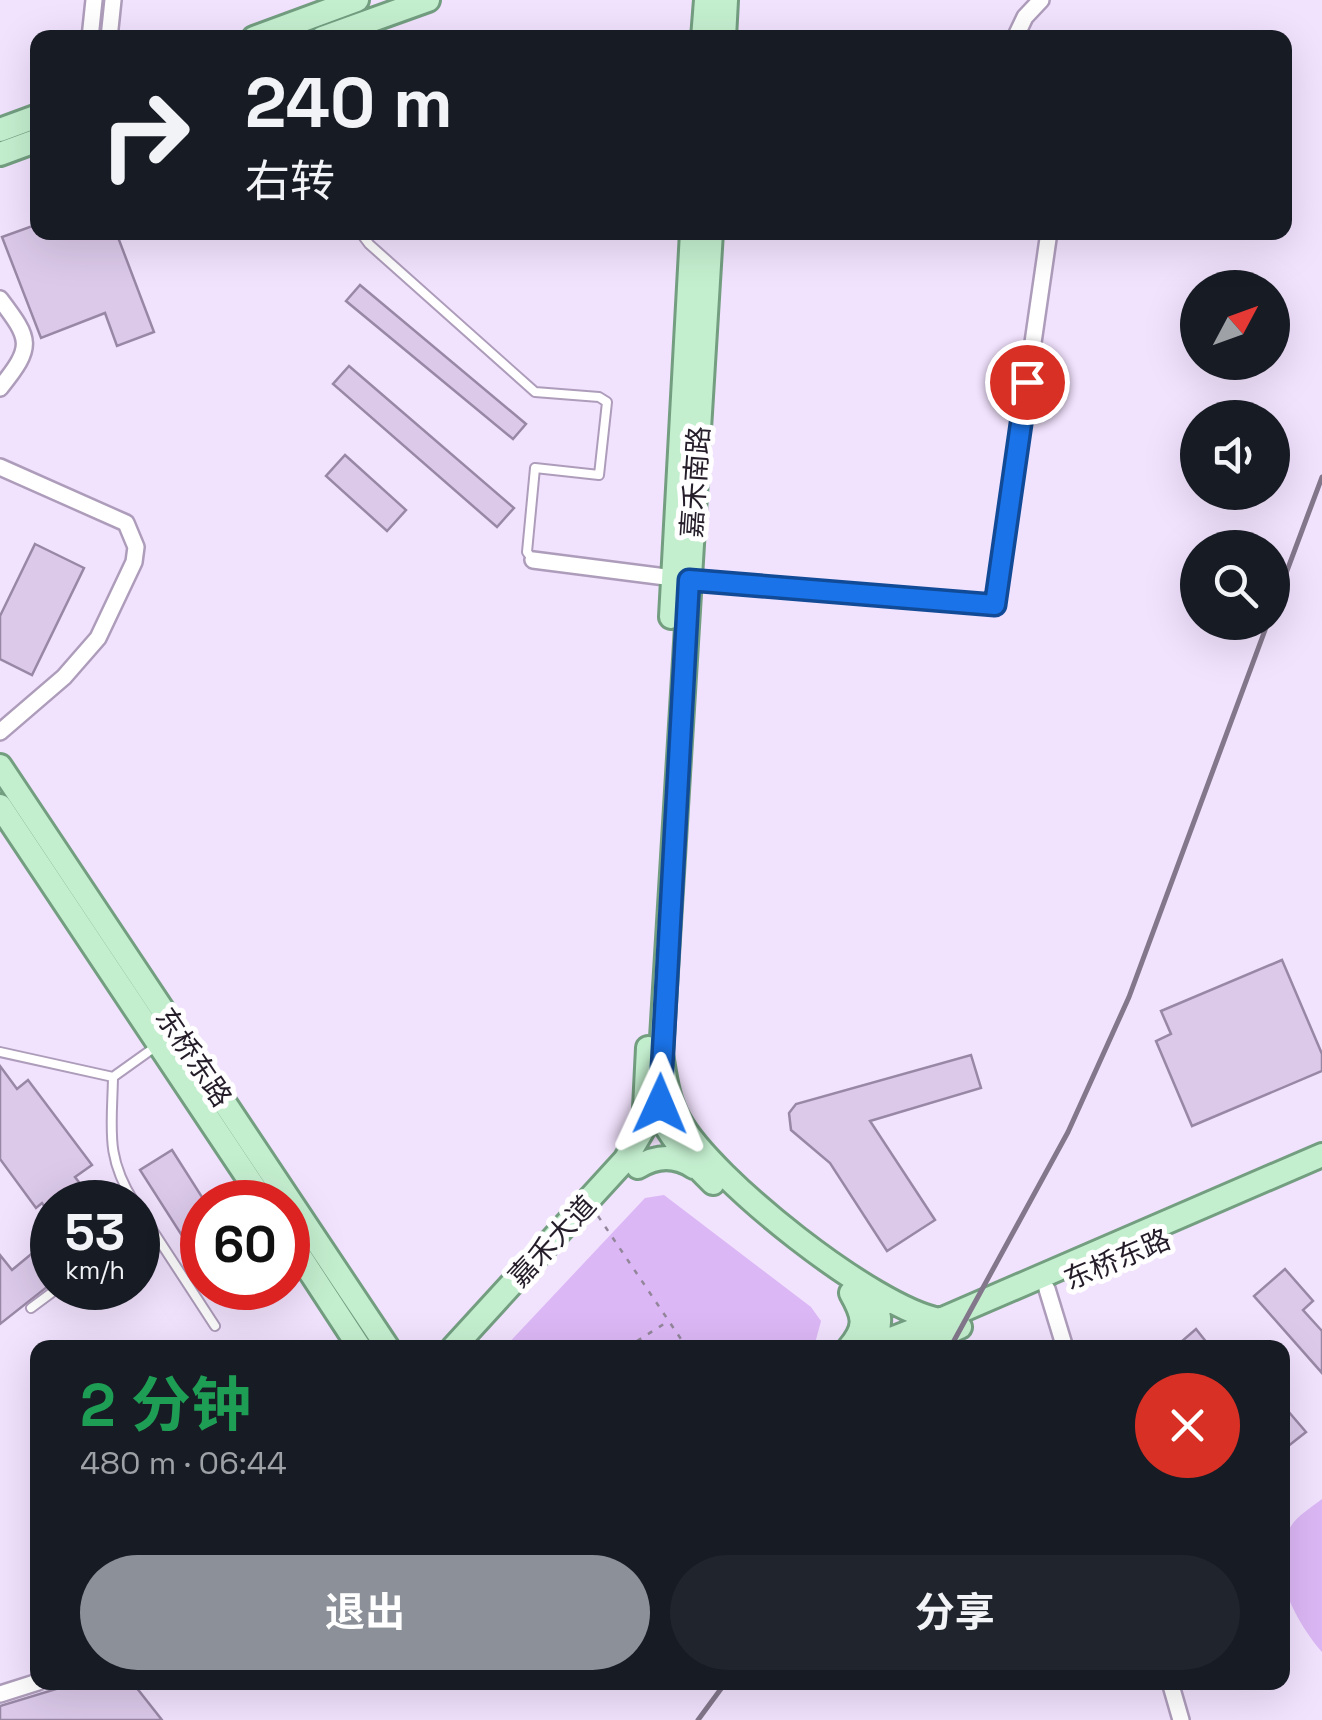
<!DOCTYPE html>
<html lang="zh">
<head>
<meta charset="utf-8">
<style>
	body { margin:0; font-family:"Space Grotesk","Noto Sans SC",sans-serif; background:#20242c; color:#f1f3f6; height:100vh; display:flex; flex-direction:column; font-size:38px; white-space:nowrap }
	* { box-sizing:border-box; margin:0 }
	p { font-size:32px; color:#9ea1a6 }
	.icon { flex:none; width:55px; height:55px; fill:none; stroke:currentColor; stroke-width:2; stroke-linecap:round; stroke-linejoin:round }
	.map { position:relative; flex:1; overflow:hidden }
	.sheet { position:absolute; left:30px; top:1340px; width:1260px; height:350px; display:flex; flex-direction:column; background:#171b24; border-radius:20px; box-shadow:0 10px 40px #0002 }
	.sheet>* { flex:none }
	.banner { position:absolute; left:30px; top:30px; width:1262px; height:210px; border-radius:20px; box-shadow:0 10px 40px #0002; background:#171b24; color:#f1f3f6; overflow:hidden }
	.needle { width:65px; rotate:49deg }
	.buttons { position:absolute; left:1180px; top:270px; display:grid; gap:20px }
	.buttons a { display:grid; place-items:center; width:110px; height:110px; border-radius:50%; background:#171b24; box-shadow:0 10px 40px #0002; font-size:50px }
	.speed { position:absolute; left:30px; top:1180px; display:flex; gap:20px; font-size:50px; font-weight:700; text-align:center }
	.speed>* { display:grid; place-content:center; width:130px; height:130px; border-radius:50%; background:#171b24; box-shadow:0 10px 40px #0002; line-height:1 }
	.speed small { font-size:25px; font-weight:400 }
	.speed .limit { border:15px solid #d22; background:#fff; color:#111 }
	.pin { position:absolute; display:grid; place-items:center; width:85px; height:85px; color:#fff; margin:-42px; border:5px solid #fff; border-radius:50%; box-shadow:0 2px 10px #0007 }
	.me { position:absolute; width:110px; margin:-55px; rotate:1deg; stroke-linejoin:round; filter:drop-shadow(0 0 8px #0008) }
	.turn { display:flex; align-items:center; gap:35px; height:210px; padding:0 50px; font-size:45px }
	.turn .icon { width:130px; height:130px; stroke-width:2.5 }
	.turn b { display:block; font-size:70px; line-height:85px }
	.round { display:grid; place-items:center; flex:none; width:105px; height:105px; border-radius:52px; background:#20242c }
	.overview { display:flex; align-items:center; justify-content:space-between; height:170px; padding:0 50px }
	h1 { font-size:60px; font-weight:700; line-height:75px; color:#1e9e55 }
	.cta { display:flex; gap:20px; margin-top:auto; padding:20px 50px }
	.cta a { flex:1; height:115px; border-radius:60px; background:#8c9099; color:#fff; font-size:40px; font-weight:700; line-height:115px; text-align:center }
	.cta a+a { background:#20242c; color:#f1f3f6 }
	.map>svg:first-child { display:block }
</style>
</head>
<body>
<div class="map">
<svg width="1322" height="1720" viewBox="0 0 1322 1720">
	<rect width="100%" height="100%" fill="#f1e2fd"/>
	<path fill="#dcb7f5" d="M664,1195L811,1307L821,1321L814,1347H505L645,1198Z
		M1322,1499V1652C1296,1622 1263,1564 1291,1526C1298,1515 1312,1507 1322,1499Z"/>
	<path fill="#dcc9ea" stroke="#9987a6" stroke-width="2.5" d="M38,224V232H116L154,332L117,346L105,313L41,338L2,237Z
		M360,285L526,424L513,439L346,301Z
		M349,366L514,508L497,527L333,384Z
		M345,455L406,510L387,531L326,476Z
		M35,544L84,568L32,675L0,659V616Z
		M1282,960L1322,1054V1071L1192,1126L1156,1041L1171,1034L1161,1011Z
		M971,1055L981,1088L870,1121L935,1220L887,1251L830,1163L791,1130L789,1113L796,1104Z
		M0,1066L17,1089L28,1080L92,1165L75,1177L94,1202H52V1217L42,1203L36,1208L0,1159Z
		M172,1150L202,1197V1267L140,1170Z
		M52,1237V1283L0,1324V1255L12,1270Z
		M1285,1269L1313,1301L1303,1310L1322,1331V1373L1254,1296Z
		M216,1288H248L225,1302Z
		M1196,1329L1211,1348H1174Z
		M1282,1404L1306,1432L1282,1451Z
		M79,1682H132L162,1720H0V1706Z"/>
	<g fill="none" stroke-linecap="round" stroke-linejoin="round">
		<g stroke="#ae9cbb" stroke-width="12">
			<path id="service" d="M360,232L369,244L535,392L599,397L607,402L599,475L535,468L527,552L533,560
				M0,1052L113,1077L155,1047
				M113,1077C112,1130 105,1156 134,1202
				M138,1208L215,1326
				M31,1308L58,1288"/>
		</g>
		<g stroke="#ae9cbb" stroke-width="20">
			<path id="minor" d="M90,38L94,0
				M109,38L113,0
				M1015,38L1025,17L1041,0
				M0,299C31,340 34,346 0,388
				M0,467L126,523L136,547L134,562L98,638L64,677L0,732
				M533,560L689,580L995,605L1049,232
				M1047,1289L1065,1348
				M1170,1682L1181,1720
				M0,1694L38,1682"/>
		</g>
		<g stroke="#739e80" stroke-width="28">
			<path id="primary" d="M254,38L357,0
				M322,38L428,0
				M703,38L706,0
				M724,38L726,0
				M0,130L38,116
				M0,154L38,140
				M711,232L661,1054C665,1077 667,1099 679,1120C711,1179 875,1309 940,1320
				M671,617L692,232
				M0,766L388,1348
				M0,806L264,1202
				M649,1092C662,1128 686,1157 713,1183
				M638,1167C657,1155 676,1155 694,1167
				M288,1238L360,1348
				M865,1288C881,1308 885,1326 869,1348
				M453,1348L625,1160L644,1128L648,1048
				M849,1348C867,1327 864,1316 851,1293
				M868,1348L940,1320L1322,1155
				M913,1348L960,1327"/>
		</g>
		<path stroke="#92869a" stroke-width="2.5" stroke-dasharray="5 8" stroke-linecap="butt" d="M598,1216L687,1348
			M626,1348L667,1322"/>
		<use href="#service" stroke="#fff" stroke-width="8"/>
		<use href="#minor" stroke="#fff" stroke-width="15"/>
		<use href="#primary" stroke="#c4efcf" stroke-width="22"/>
		<path stroke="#83778b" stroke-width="5" d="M1272,611L1322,477
			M950,1348L1068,1132L1129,997L1268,622
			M698,1720L726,1682"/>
	</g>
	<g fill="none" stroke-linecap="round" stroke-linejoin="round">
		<g stroke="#114b97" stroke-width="25">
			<path id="route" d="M660,1104L689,580L995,605L1027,382"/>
		</g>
		<use href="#route" stroke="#1a73e8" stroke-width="18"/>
	</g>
	<g text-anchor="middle" stroke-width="10" stroke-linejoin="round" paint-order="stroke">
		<g font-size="28" fill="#251d2a" stroke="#fff">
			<text transform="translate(695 482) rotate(-86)" y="10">嘉禾南路</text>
			<text transform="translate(194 1057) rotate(56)" y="10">东桥东路</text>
			<text transform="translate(552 1241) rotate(-47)" y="10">嘉禾大道</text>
			<text transform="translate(1117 1259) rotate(-23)" y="10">东桥东路</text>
		</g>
	</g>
</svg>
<div class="buttons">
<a><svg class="needle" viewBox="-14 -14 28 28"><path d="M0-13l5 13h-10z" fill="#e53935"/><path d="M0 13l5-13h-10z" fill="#9ea1a6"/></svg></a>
<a><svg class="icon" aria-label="sound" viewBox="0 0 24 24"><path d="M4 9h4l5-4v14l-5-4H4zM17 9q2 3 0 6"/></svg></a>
<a><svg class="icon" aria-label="search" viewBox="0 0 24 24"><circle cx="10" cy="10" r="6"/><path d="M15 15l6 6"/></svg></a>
</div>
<div class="speed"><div>53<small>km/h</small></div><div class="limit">60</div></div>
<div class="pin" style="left:1027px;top:382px;background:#d93025"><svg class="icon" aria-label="arrive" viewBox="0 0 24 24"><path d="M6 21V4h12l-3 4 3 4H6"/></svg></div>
<svg class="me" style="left:660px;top:1104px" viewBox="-20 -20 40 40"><path d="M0-17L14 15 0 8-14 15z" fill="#1a73e8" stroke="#fff" stroke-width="4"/></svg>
<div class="banner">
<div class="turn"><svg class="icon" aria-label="right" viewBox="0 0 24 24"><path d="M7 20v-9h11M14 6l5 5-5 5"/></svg><div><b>240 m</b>右转</div></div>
</div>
<section class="sheet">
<div class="overview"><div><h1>2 分钟</h1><p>480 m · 06:44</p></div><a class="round" style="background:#d93025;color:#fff"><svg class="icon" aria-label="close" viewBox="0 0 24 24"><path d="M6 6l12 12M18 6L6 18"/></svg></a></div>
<div class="cta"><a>退出</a><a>分享</a></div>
</section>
</div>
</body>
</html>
